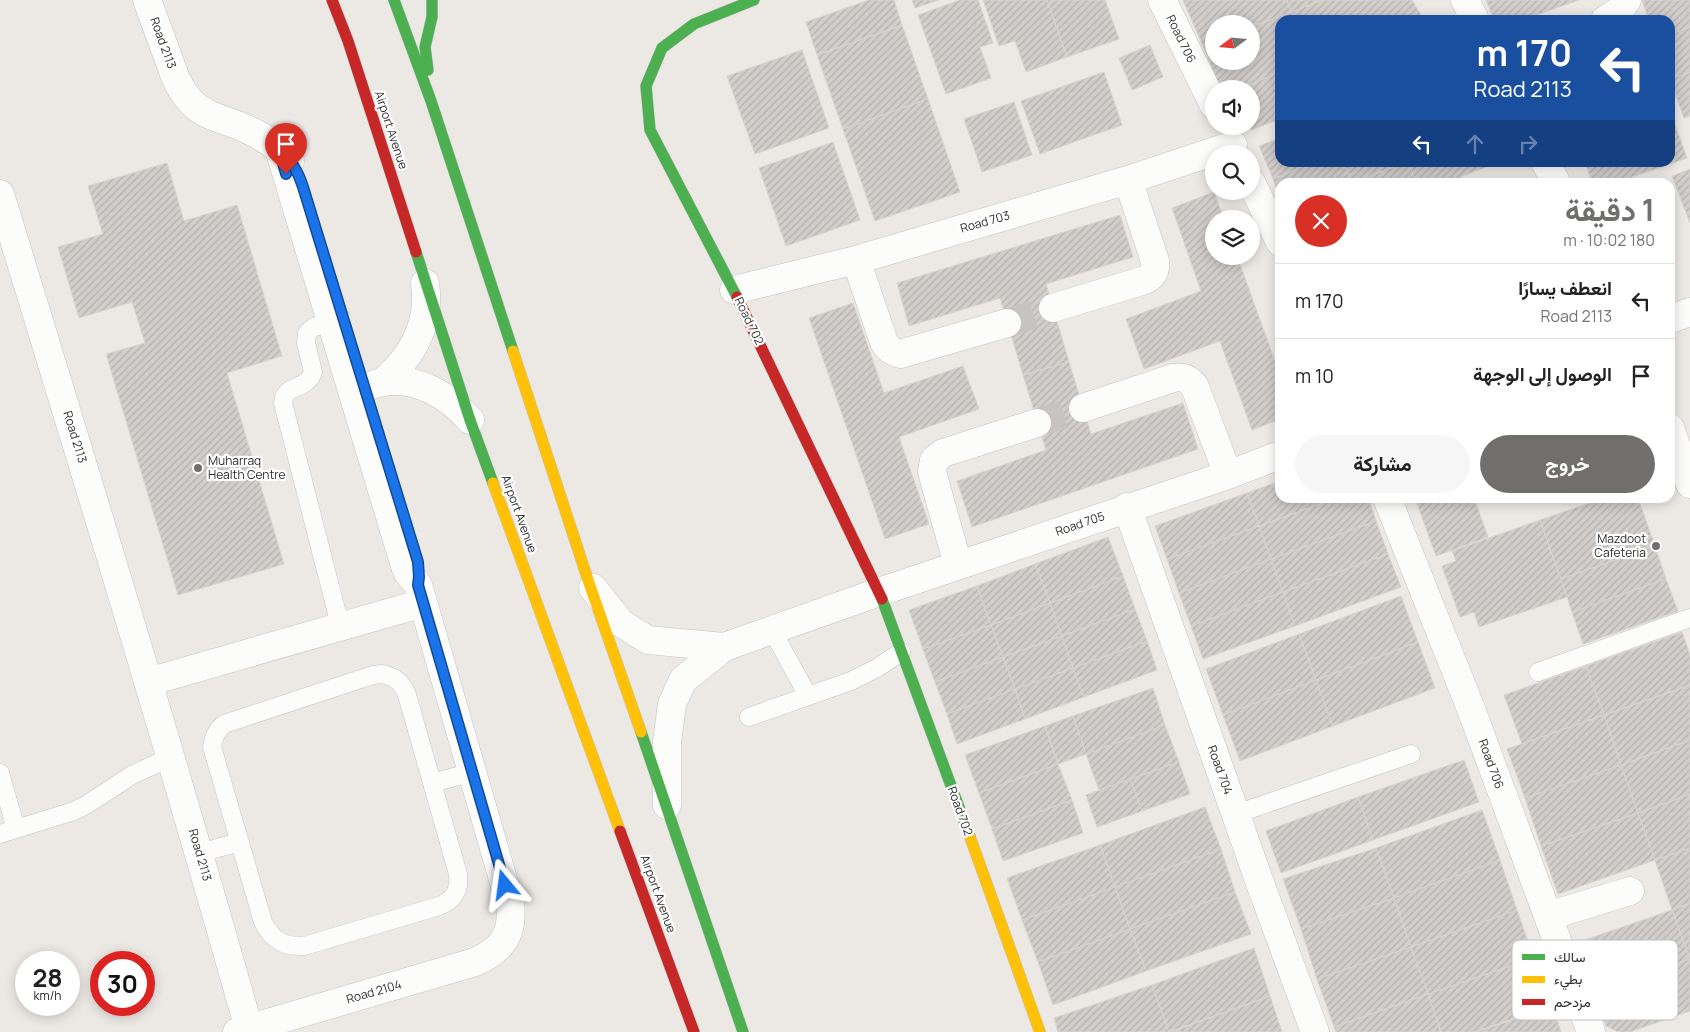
<!DOCTYPE html>
<html lang="ar">
<head>
<meta charset="utf-8">
<style>
	body { margin:0; font-family:Manrope,Vazirmatn,sans-serif; background:#f6f6f6; color:#222; direction:rtl; height:100vh; display:flex; flex-direction:column; font-size:19px; white-space:nowrap }
	* { box-sizing:border-box; margin:0 }
	p { font-size:16px; color:#767676 }
	.icon { flex:none; width:28px; height:28px; fill:none; stroke:currentColor; stroke-width:2; stroke-linecap:round; stroke-linejoin:round }
	.map { position:relative; flex:1; overflow:hidden; direction:ltr }
	.panel { position:absolute; left:1275px; top:178px; width:400px; height:325px; display:flex; flex-direction:column; background:#fff; border-radius:15px; box-shadow:0 2px 12px #0003; direction:rtl }
	.panel>* { flex:none }
	.hud { position:absolute; left:1275px; top:15px; width:400px; height:152px; border-radius:15px; box-shadow:0 2px 12px #0003; direction:rtl; background:#1a4fa0; color:#fff; overflow:hidden }
	.needle { width:32px; rotate:254deg }
	.controls { position:absolute; left:1205px; top:15px; display:grid; gap:10px }
	.controls a { display:grid; place-items:center; width:55px; height:55px; border-radius:50%; background:#fff; box-shadow:0 2px 12px #0003; font-size:25px }
	.speed { position:absolute; left:15px; top:951px; display:flex; gap:10px; font-size:25px; font-weight:700; text-align:center }
	.speed>* { display:grid; place-content:center; width:65px; height:65px; border-radius:50%; background:#fff; box-shadow:0 2px 12px #0003; line-height:1 }
	.speed small { font-size:12px; font-weight:400 }
	.speed .limit { border:8px solid #d22; background:#fff; color:#111 }
	.pin { position:absolute; display:grid; place-items:center; width:42px; height:42px; color:#fff; margin:-51px -21px; border-radius:50% 50% 50% 0; rotate:-45deg; box-shadow:0 0 5px #0007 }
	.pin .icon { rotate:45deg }
	.me { position:absolute; width:55px; margin:-28px; rotate:344deg; stroke-linejoin:round; filter:drop-shadow(0 0 4px #0008) }
	.turn { display:flex; align-items:center; gap:18px; height:105px; padding:0 20px; font-size:22px }
	.turn .icon { width:65px; height:65px; stroke-width:2.5 }
	.turn b { display:block; font-size:35px; line-height:42px }
	.lanes { display:flex; align-items:center; height:48px; padding:0 20px; background:#0003; justify-content:center; gap:25px; direction:ltr }
	.lanes .off { opacity:.35 }
	.round { display:grid; place-items:center; flex:none; width:52px; height:52px; border-radius:26px; background:#f6f6f6 }
	.head { display:flex; align-items:center; justify-content:space-between; height:85px; padding:0 20px }
	h1 { font-size:30px; font-weight:700; line-height:38px; color:#706f6e }
	.action { display:flex; gap:10px; margin-top:auto; padding:10px 20px }
	.action a { flex:1; height:58px; border-radius:30px; background:#706f6e; color:#fff; font-size:20px; font-weight:700; line-height:58px; text-align:center }
	.action a+a { background:#f6f6f6; color:#222 }
	ul { padding:0; list-style:none }
	li { display:flex; align-items:center; gap:15px; height:75px; padding:0 20px; border-top:1px solid #e0e0e0 }
	li div { flex:1 }
	li b { display:block; font-size:19px }
	li em { font-style:normal }
	.map>svg:first-child { display:block }
</style>
</head>
<body>
<div class="map">
<svg width="1690" height="1032" viewBox="0 0 1690 1032">
	<defs>
		<pattern id="building-hatch" width="6" height="6" patternUnits="userSpaceOnUse" patternTransform="scale(1.25)"><rect width="6" height="6" fill="#d1cecb"/><path d="M-1 1l2-2M0 6l6-6M5 7l2-2" fill="none" stroke="#b4b1af"/></pattern>
	</defs>
	<rect width="100%" height="100%" fill="#ece8e4"/>
	<path fill="url(#building-hatch)" stroke="#d7d4d0" d="M869,0H894L902,25L817,55L806,22Z
		M912,0H939L915,8Z
		M960,0H978L993,43L980,47L991,78L946,94L918,15Z
		M983,0H1047L1067,57L1026,72L1015,41L999,46Z
		M1047,0H1105L1119,39L1067,57Z
		M1183,0H1287L1291,12L1251,27V24H1214V42L1203,46Z
		M1287,0H1322L1291,12Z
		M1322,0H1412L1422,17L1414,20H1295L1291,12Z
		M1486,0H1579L1531,17L1532,20H1500L1493,17Z
		M1642,0H1690V27L1670,34V20H1649Z
		M1291,12L1295,20H1280V72L1239,89H1221L1203,46L1214,42V61H1251V27Z
		M902,25L928,99L843,129L817,55Z
		M1690,27V72L1670,79V34Z
		M1150,45L1163,77L1132,90L1119,58Z
		M802,50L829,128L755,154L727,76Z
		M1104,72L1122,125L1040,154L1021,101Z
		M1280,72V119L1251,130L1250,126H1251V89H1239Z
		M1690,72V116L1684,118L1670,79Z
		M928,99L960,192L875,221L843,129Z
		M1014,102L1032,155L982,172L964,119Z
		M1673,119L1687,158L1618,182H1592L1585,162H1670V120Z
		M1280,138V162H1313L1273,179L1259,146Z
		M833,142L860,220L786,246L759,168Z
		M1313,162H1343L1352,182H1280V197L1273,179Z
		M1343,162H1406L1355,182H1352Z
		M1408,162H1496V163L1448,182H1416Z
		M1408,162L1416,182H1355L1406,162Z
		M167,163L184,221L237,205L282,356L227,373L284,564L178,595L106,354L145,343L132,302L79,318L58,247L103,234L88,186Z
		M1690,169V223L1672,176Z
		M1214,192L1224,219H1214V256H1237L1280,375V419L1252,430L1220,341L1144,369L1126,319L1201,291L1172,208Z
		M1120,215L1133,257L1046,284L1069,362L1023,375L1000,298L909,326L897,283Z
		M853,303L884,393L963,366L979,409L899,437L929,524L885,539L809,318Z
		M1069,362L1091,434L1183,403L1198,449L972,527L957,481L1046,450L1023,375Z
		M1280,481V498H1337L1259,526L1247,493Z
		M1247,493L1259,526L1167,559L1155,526Z
		M1337,498H1368L1376,521L1271,559L1259,526Z
		M1415,498H1474L1488,537L1436,556Z
		M1604,498H1638L1655,546L1561,579L1540,520Z
		M1540,520L1567,597L1479,627L1474,612L1460,617L1442,566L1456,561L1452,551Z
		M1376,521L1388,554L1283,592L1271,559Z
		M1259,526L1271,559L1179,593L1167,559Z
		M1108,537L1123,576L1050,603L1035,564Z
		M1655,546L1666,579L1572,612L1561,579Z
		M1388,554L1401,587L1295,626L1283,592Z
		M1271,559L1283,592L1191,626L1179,593Z
		M1035,564L1050,603L991,625L977,586Z
		M1123,576L1135,609L1062,636L1050,603Z
		M1666,579L1678,611L1583,644L1572,612Z
		M977,586L991,625L923,649L909,610Z
		M1283,592L1295,626L1203,659L1191,626Z
		M1401,596L1418,642L1316,680L1299,634Z
		M1050,603L1062,636L1003,657L991,625Z
		M1135,609L1147,641L1073,668L1062,636Z
		M991,625L1003,657L935,682L923,649Z
		M1682,632L1690,655V685L1604,715L1586,666Z
		M1299,634L1316,680L1223,715L1206,669Z
		M1062,636L1073,668L1015,689L1003,657Z
		M1147,641L1157,670L1084,697L1073,668Z
		M1418,642L1435,688L1333,726L1316,680Z
		M1003,657L1015,689L947,714L935,682Z
		M1586,666L1604,715L1522,744L1504,695Z
		M1073,668L1084,697L1025,719L1015,689Z
		M1316,680L1333,726L1240,761L1223,715Z
		M1690,685V740L1621,765L1604,715Z
		M1153,688L1165,725L1086,754L1073,716Z
		M1015,689L1025,719L957,744L947,714Z
		M1604,715L1621,765L1525,798L1507,749Z
		M1073,716L1086,754L1058,764L1045,726Z
		M1165,725L1179,762L1099,790L1086,754Z
		M1045,726L1058,764L979,793L965,755Z
		M1690,740V794L1638,813L1621,765Z
		M1464,760L1479,802L1373,840L1358,797Z
		M1179,762L1190,794L1142,811L1130,779Z
		M1058,764L1072,800L992,829L979,793Z
		M1621,765L1638,813L1541,846L1525,798Z
		M1130,779L1142,811L1097,827L1086,795Z
		M1690,794V848L1655,860L1638,813Z
		M1358,797L1373,840L1281,873L1266,831Z
		M1072,800L1083,833L1003,861L992,829Z
		M1205,807L1221,849L1115,887L1100,845Z
		M1482,810L1500,860L1394,898L1376,848Z
		M1638,813L1655,860L1558,894L1541,846Z
		M1100,845L1115,887L1022,920L1007,878Z
		M1376,848L1394,898L1301,929L1283,879Z
		M1690,848V903L1672,910L1655,860Z
		M1221,849L1235,892L1130,929L1115,887Z
		M1500,860L1517,910L1411,947L1394,898Z
		M1115,887L1130,929L1038,962L1022,920Z
		M1235,892L1251,934L1146,971L1130,929Z
		M1394,898L1411,947L1317,979L1301,929Z
		M1690,903V959L1672,910Z
		M1517,910L1534,958L1428,994L1411,947Z
		M1672,910L1690,959L1594,993L1576,943Z
		M1130,929L1146,971L1053,1005L1038,962Z
		M1411,947L1428,994L1334,1027L1317,979Z
		M1254,948L1270,996L1169,1032L1152,985Z
		M1534,958L1550,1006L1474,1032H1441L1428,994Z
		M1690,959V1011L1630,1032H1618L1606,1026L1594,993Z
		M1152,985L1169,1032H1058L1054,1018Z
		M1428,994L1441,1032H1336L1334,1027Z
		M1270,996L1282,1032H1171Z
		M1553,1007L1561,1032H1475Z"/>
	<g fill="none" stroke-linecap="round" stroke-linejoin="round">
		<path stroke="#c6c3c0" stroke-width="28" stroke-dasharray="28 14" stroke-linecap="butt" d="M1007,323L1053,308
			M1037,423L1083,408"/>
		<g stroke="#c5c4c5" stroke-width="19">
			<path id="lane" d="M340,625L283,403C285,382 306,392 313,372L306,343L307,333L314,327L342,319
				M772,630L808,696
				M1538,672L1690,618
				M382,674C395,677 402,682 407,695L458,874C460,890 454,900 439,906L304,946C284,947 272,940 263,922L212,747C214,737 216,731 224,724L373,675Z
				M749,717L851,681L877,668L901,652
				M0,773L16,829
				M432,783L473,772
				M1236,814L1411,754
				M0,834L74,811L86,805L132,775L158,763L171,759
				M199,853L240,842"/>
		</g>
		<g stroke="#c5c4c5" stroke-width="29">
			<path id="street" d="M147,0L176,79C180,87 185,95 191,102C203,114 217,118 232,123C253,131 277,143 290,161
				M1162,0L1214,105
				M1465,0L1475,20
				M1605,20L1619,11L1627,0
				M1545,162L1556,182
				M1251,182L1280,242
				M0,194C85,471 170,749 249,1029
				M856,260L884,342C888,349 892,352 900,354L1007,323
				M734,290L856,260L1128,180L1233,145
				M1053,308L1145,280C1153,276 1156,270 1155,261L1128,180
				M1670,319L1690,312
				M383,382C413,356 431,324 425,283
				M353,392C362,389 373,384 383,382C417,376 449,396 470,420
				M1083,408L1173,378C1183,376 1189,378 1195,387L1228,475
				M1670,428L1690,484
				M1387,498L1471,709L1591,1032
				M1127,507L1260,883L1315,1032
				M958,565L932,472L934,460L943,453L1037,423
				M593,588L621,623L648,640L724,647
				M148,682L423,603
				M667,805V742L672,704L683,680L724,647L879,592L1228,475L1280,455
				M1548,916L1630,891
				M237,1032L475,962C502,950 514,934 510,903L418,585L408,573L405,566L279,149"/>
		</g>
		<g stroke="#c5c4c5" stroke-width="12">
			<path id="fast" d="M394,0L431,101L513,351
				M428,70L425,47L432,17V0
				M416,252L470,420L493,483
				M737,297L650,130L646,86L662,48L694,24L754,0
				M882,599L970,837
				M641,732L743,1032"/>
		</g>
		<g stroke="#c5c4c5" stroke-width="12">
			<path id="slow" d="M513,351L589,583L641,732
				M493,483L620,831
				M970,837L1040,1032"/>
		</g>
		<g stroke="#c5c4c5" stroke-width="12">
			<path id="jam" d="M332,0L348,41L416,252
				M737,297L882,599
				M620,831L694,1032"/>
		</g>
		<use href="#lane" stroke="#fcfcfb" stroke-width="18"/>
		<use href="#street" stroke="#fcfcfb" stroke-width="28"/>
		<use href="#fast" stroke="#4caf50" stroke-width="11"/>
		<use href="#slow" stroke="#ffc107" stroke-width="11"/>
		<use href="#jam" stroke="#c62828" stroke-width="11"/>
	</g>
	<g fill="none" stroke-linecap="round" stroke-linejoin="round">
		<g stroke="#114b97" stroke-width="12">
			<path id="route" d="M286,174L279,149C291,159 298,171 303,187L418,562L419,577L418,585L505,885"/>
		</g>
		<use href="#route" stroke="#1a73e8" stroke-width="9"/>
	</g>
	<g fill="#706f6e" stroke="#fff" stroke-width="2">
		<circle cx="198" cy="468" r="5"/>
		<circle cx="1656" cy="546" r="5"/>
	</g>
	<g text-anchor="middle" stroke-width="4.5" stroke-linejoin="round" paint-order="stroke">
		<g font-size="12" fill="#2e2e2e" stroke="#fff">
			<text transform="translate(1181 39) rotate(64)" y="4">Road 706</text>
			<text transform="translate(163 43) rotate(70)" y="4">Road 2113</text>
			<text transform="translate(391 130) rotate(72)" y="4">Airport Avenue</text>
			<text transform="translate(985 222) rotate(-16)" y="4">Road 703</text>
			<text transform="translate(749 321) rotate(64)" y="4">Road 702</text>
			<text transform="translate(75 437) rotate(73)" y="4">Road 2113</text>
			<text transform="translate(519 514) rotate(70)" y="4">Airport Avenue</text>
			<text transform="translate(1080 524) rotate(-19)" y="4">Road 705</text>
			<text transform="translate(1491 764) rotate(70)" y="4">Road 706</text>
			<text transform="translate(1220 770) rotate(70)" y="4">Road 704</text>
			<text transform="translate(960 811) rotate(70)" y="4">Road 702</text>
			<text transform="translate(200 855) rotate(74)" y="4">Road 2113</text>
			<text transform="translate(658 894) rotate(70)" y="4">Airport Avenue</text>
			<text transform="translate(374 992) rotate(-16)" y="4">Road 2104</text>
		</g>
		<g font-size="12" fill="#2e2e2e" stroke="#fff" text-anchor="start">
			<text x="208" y="465">Muharraq<tspan x="208" dy="14">Health Centre</tspan></text>
			<text x="1646" y="543" text-anchor="end">Mazdoot<tspan x="1646" dy="14">Cafeteria</tspan></text>
		</g>
	</g>
	<rect x="1512" y="940" width="166" height="80" rx="8" fill="#fff" stroke="#c0c0c0" stroke-width="1"/>
	<rect x="1522" y="954" width="23" height="6" fill="#4caf50"/>
	<rect x="1522" y="976" width="23" height="7" fill="#ffc107"/>
	<rect x="1522" y="999" width="23" height="6" fill="#c62828"/>
	<g font-size="14" fill="#2e2e2e">
		<text x="1554" y="962">سالك</text>
		<text x="1554" y="984">بطيء</text>
		<text x="1554" y="1007">مزدحم</text>
	</g>
</svg>
<div class="controls">
<a><svg class="needle" viewBox="-14 -14 28 28"><path d="M0-13l5 13h-10z" fill="#e53935"/><path d="M0 13l5-13h-10z" fill="#767676"/></svg></a>
<a><svg class="icon" aria-label="sound" viewBox="0 0 24 24"><path d="M4 9h4l5-4v14l-5-4H4zM17 9q2 3 0 6"/></svg></a>
<a><svg class="icon" aria-label="search" viewBox="0 0 24 24"><circle cx="10" cy="10" r="6"/><path d="M15 15l6 6"/></svg></a>
<a><svg class="icon" aria-label="layers" viewBox="0 0 24 24"><path d="M12 4l9 5-9 5-9-5zM3 14l9 5 9-5"/></svg></a>
</div>
<div class="speed"><div>28<small>km/h</small></div><div class="limit">30</div></div>
<div class="pin" style="left:286px;top:174px;background:#d93025"><svg class="icon" aria-label="arrive" viewBox="0 0 24 24"><path d="M6 21V4h12l-3 4 3 4H6"/></svg></div>
<svg class="me" style="left:505px;top:885px" viewBox="-20 -20 40 40"><path d="M0-17L14 15 0 8-14 15z" fill="#1a73e8" stroke="#fff" stroke-width="4"/></svg>
<div class="hud">
<div class="turn"><svg class="icon" aria-label="left" viewBox="0 0 24 24"><path d="M17 20v-9H6M10 6l-5 5 5 5"/></svg><div><b>170 m</b>Road 2113</div></div>
<div class="lanes"><svg class="icon" aria-label="left" viewBox="0 0 24 24"><path d="M17 20v-9H6M10 6l-5 5 5 5"/></svg><svg class="icon off" aria-label="ahead" viewBox="0 0 24 24"><path d="M12 20V5M6 11l6-6 6 6"/></svg><svg class="icon off" aria-label="right" viewBox="0 0 24 24"><path d="M7 20v-9h11M14 6l5 5-5 5"/></svg></div>
</div>
<section class="panel">
<div class="head"><div><h1>1 دقيقة</h1><p>180 m · 10:02</p></div><a class="round" style="background:#d93025;color:#fff"><svg class="icon" aria-label="close" viewBox="0 0 24 24"><path d="M6 6l12 12M18 6L6 18"/></svg></a></div>
<ul>
<li><svg class="icon" aria-label="left" viewBox="0 0 24 24"><path d="M17 20v-9H6M10 6l-5 5 5 5"/></svg><div><b>انعطف يسارًا</b><p>Road 2113</p></div><em>170 m</em></li>
<li><svg class="icon" aria-label="arrive" viewBox="0 0 24 24"><path d="M6 21V4h12l-3 4 3 4H6"/></svg><div><b>الوصول إلى الوجهة</b></div><em>10 m</em></li>
</ul>
<div class="action"><a>خروج</a><a>مشاركة</a></div>
</section>
</div>
</body>
</html>
